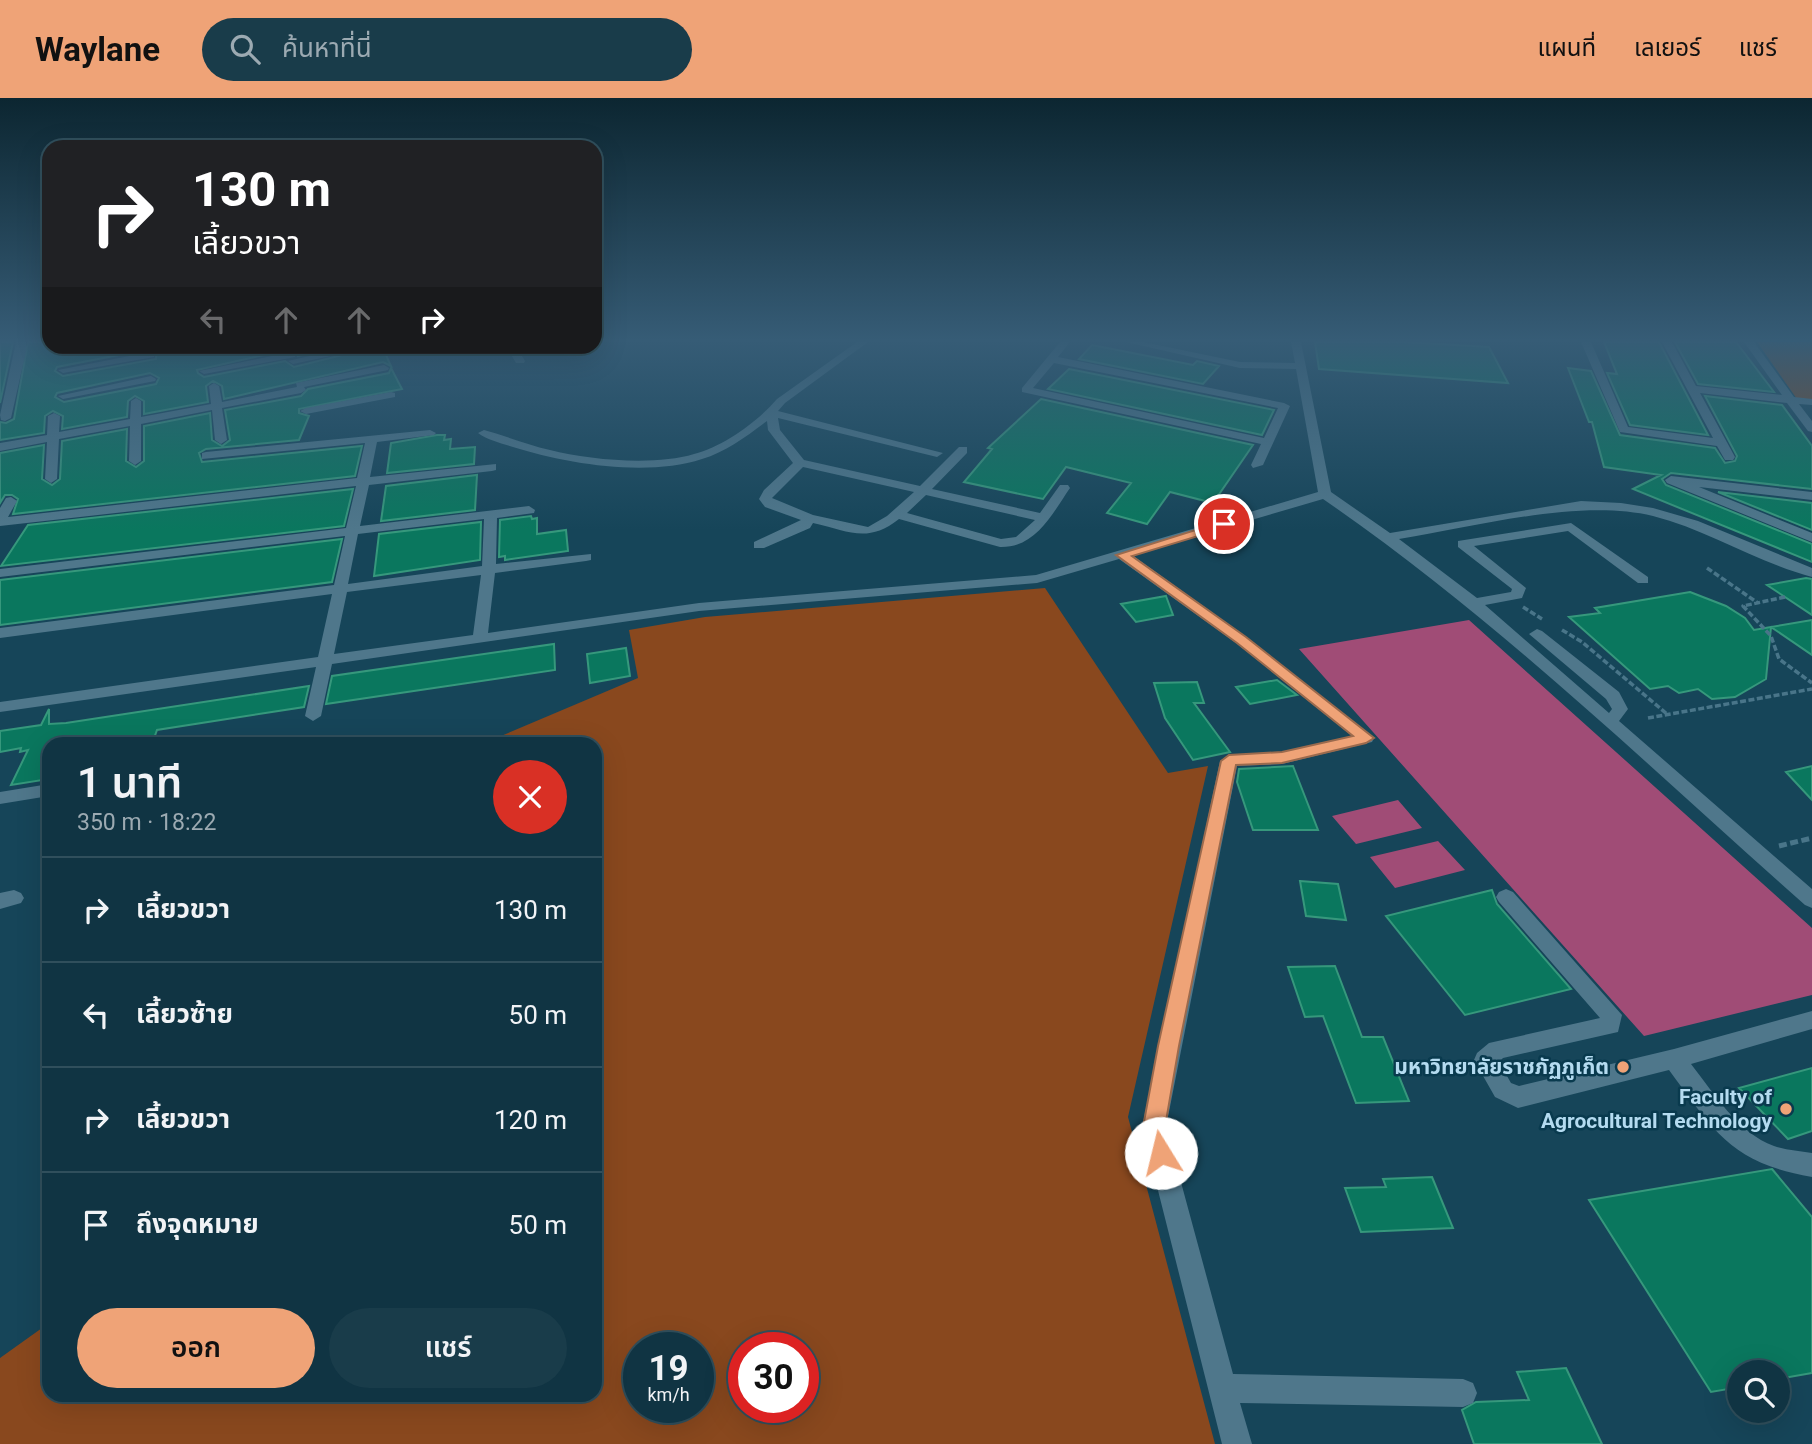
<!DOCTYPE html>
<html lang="th">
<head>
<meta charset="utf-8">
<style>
	body { margin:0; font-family:Roboto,"Noto Sans Thai",sans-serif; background:#193c4a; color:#f1f3f6; height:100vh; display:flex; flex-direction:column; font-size:26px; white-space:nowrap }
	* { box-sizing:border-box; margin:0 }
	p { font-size:23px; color:#9caab2 }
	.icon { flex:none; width:38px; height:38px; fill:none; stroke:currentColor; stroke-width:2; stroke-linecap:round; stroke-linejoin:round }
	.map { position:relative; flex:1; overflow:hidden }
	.drawer { position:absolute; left:42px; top:639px; width:560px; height:665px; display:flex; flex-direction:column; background:#103443; border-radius:21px; box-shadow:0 7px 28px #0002,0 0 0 2px #304f5c }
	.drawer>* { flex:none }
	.top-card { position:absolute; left:42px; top:42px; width:560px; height:214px; border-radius:21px; box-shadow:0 7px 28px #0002,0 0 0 2px #304f5c; background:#202124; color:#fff; overflow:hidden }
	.fabs { position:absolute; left:1727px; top:1262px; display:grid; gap:14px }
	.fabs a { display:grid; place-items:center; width:63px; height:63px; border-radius:50%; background:#103443; box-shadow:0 7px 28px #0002,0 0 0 2px #304f5c; font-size:35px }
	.speed { position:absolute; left:623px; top:1234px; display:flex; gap:14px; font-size:35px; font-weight:700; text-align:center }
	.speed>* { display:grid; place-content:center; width:91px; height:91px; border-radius:50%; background:#103443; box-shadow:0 7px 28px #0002,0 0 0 2px #304f5c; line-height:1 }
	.speed small { font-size:18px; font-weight:400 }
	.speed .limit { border:10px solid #d22; background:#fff; color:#111 }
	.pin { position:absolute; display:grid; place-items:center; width:60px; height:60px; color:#fff; margin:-30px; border:4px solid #fff; border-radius:50%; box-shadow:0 2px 7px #0007 }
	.me { position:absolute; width:77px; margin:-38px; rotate:351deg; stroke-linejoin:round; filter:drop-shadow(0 0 5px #0008) }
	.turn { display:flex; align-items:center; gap:24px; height:147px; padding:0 35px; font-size:32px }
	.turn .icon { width:91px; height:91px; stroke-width:2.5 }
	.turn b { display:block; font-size:49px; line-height:60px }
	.lanes { display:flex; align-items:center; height:66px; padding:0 35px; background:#0003; justify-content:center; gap:35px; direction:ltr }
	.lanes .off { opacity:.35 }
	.round { display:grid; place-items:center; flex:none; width:74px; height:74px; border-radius:37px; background:#193c4a }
	.summary { display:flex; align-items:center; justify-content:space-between; height:119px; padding:0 35px }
	h1 { font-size:42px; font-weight:600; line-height:52px }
	.cta { display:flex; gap:14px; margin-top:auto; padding:14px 35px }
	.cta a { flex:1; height:80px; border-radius:42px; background:#efa377; color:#111; font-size:28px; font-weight:600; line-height:80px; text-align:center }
	.cta a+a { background:#193c4a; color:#f1f3f6 }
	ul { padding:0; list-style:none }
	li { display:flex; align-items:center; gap:21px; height:105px; padding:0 35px; border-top:2px solid #304f5c }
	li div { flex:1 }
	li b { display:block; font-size:26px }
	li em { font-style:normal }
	header { display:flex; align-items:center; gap:42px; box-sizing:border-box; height:98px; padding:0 35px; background:#efa377; color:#111 }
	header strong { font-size:33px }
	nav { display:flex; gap:38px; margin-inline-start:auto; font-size:24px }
	.search { width:490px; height:63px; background:#193c4a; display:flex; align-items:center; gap:18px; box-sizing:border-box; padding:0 24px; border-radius:38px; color:#9caab2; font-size:26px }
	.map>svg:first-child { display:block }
</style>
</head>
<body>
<header>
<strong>Waylane</strong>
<div class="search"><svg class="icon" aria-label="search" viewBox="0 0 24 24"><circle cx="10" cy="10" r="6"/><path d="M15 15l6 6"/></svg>ค้นหาที่นี่</div>
<nav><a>แผนที่</a><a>เลเยอร์</a><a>แชร์</a></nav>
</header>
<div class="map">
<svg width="1812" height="1346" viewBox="0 0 1812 1346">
	<rect width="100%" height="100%" fill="#164559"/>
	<path fill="#89481e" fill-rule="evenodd" d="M1757,244H1812V302L1797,301Z
		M1045,490L1168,675L1208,668L1128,1019L1215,1346H0V1260L49,1225V1297H595V646H482L638,580L629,532L705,519ZM639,1250H698V1309H639ZM744,1250H803V1309H744Z"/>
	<path fill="#a04c76" d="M1469,522L1812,830V897L1644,938L1299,551Z
		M1398,702L1422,730L1356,746L1332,718Z
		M1438,743L1465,772L1395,790L1370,759Z"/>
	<path fill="#0a775e" stroke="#36987c" stroke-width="2" fill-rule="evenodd" d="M0,244H13L0,305Z
		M28,244H49V252L53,251V254L87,248H194L199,256L224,248H339L298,258L297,253L290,251L197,272L198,275L204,279L285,263L294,269L379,248H382L391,268L383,264L224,301L222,288L213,283L206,288L208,304L144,316V303L135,298L128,303L127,319L62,331L63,318L53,313L45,318L44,335L0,342V324L6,325L14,321ZM150,251L156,253V261L63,278L55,273L57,269ZM150,275L159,280L156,286L64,304L55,299L57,295Z
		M1315,244H1405L1489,249L1508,285L1319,271Z
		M1604,244H1659L1708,337L1630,327L1607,275L1617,276Z
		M1675,244H1736L1774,294L1698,286Z
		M1092,247L1193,267L1197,263L1219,268L1203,286L1079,261Z
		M391,270L402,291L299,311V315L309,318L299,342L206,351L199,355L202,364L362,348L355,378L13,416L18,401L12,397H5L0,405V355L44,347L42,381L52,387L60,381L62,343L127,331L126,363L136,369L144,363V328L210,315L212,342L222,348L230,342L225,312L301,298L308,291L389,275Z
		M1568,270L1591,273L1620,337L1715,350L1725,365L1735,363L1737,358L1705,298L1782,307L1812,348V391L1671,375L1662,381L1666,387L1812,446V464L1633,391L1661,377L1604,369L1592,324H1589Z
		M1069,271L1274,312L1262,337L1048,291Z
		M1041,301L1253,347L1213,405L1170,394L1147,426L1107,415L1131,385L1066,369L1043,401L964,384L992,351L988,350Z
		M437,337H445L444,342L451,341L450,351L475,349L474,366L387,375L391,345Z
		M477,377L475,412L381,423L386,388Z
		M353,391L344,428L1,468L28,427Z
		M1718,394L1812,405V432Z
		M531,418L532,421L537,420V436L566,432L568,453L505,462V458L499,459L500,422Z
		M481,424L480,462L374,478L379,436Z
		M342,441L332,484L0,527V482Z
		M1806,480L1812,481V517L1767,487Z
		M1690,494L1726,508L1745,520L1754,532L1771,529L1766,581L1735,599L1712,601L1698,591L1679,595L1668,588L1650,591L1569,519L1600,515L1595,510Z
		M1166,498L1173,517L1136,524L1121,506Z
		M1812,522V557L1771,529Z
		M554,546L555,572L326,606L332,578Z
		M626,550L630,578L590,585L587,556Z
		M1277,582L1297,597L1250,606L1236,589Z
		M1197,584L1204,605H1194L1230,654L1193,662L1165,620L1154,585Z
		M309,588L304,609L157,632L152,646H49V681L11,687L28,652L20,654L21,650L0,654V633L41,627L49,611V626L66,625Z
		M1293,668L1318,732H1253L1237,684L1239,671Z
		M1812,668V702L1786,674Z
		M1300,783L1338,786L1346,822L1306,818Z
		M1492,792L1497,806L1571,891L1465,917L1386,818Z
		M1335,868L1362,939H1383L1409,1003L1356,1005L1323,918L1305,919L1288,869Z
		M1812,970V1033L1788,1041L1739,990Z
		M1772,1071L1812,1119V1275L1778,1281V1274H1740V1289L1711,1294L1589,1102Z
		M1432,1079L1453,1130L1361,1134L1345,1090L1386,1089L1383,1081Z
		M1566,1270L1602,1346H1474L1462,1312L1476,1304L1529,1302L1517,1274Z"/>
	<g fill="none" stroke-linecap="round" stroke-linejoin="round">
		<path stroke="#497589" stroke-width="3.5" stroke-dasharray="6 2.5" stroke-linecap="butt" d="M1707,470L1758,505
			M1785,499L1743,508L1771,538L1779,561L1812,585
			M1523,509L1542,521
			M1562,532L1582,544L1667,616
			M1648,620L1812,591"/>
		<path stroke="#497589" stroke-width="5" stroke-dasharray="8 3.5" stroke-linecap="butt" d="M1779,748L1812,740"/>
		<path fill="#4f778b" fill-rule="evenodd" d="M16,244H26V253L11,320L5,323L1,322L0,317Z
			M857,244H868L785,305L778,313L943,355L937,359L778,320L780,332L804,362L920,388L959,349H967V355L932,391L1040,415L1060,387H1068L1070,390C1052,416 1036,450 1000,449L899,421C867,446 849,433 813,425L810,430L764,450H754V444L801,422L765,409L759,401L764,392L793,365L768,332L767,323C747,338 726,354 702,361C647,379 567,366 513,349C501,345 487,342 478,335L484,332C506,338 528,347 550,352C589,362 655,368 694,356C724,348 757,324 777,301ZM803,369L914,394L887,418L868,429L813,417L772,400ZM926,397L1035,422L1016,439L1001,441L907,415Z
			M1060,244H1070L1058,259L1284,305L1290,308L1263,367L1253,370L1251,367L1261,346L1022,294V290ZM1054,265L1278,310L1264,340L1033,290Z
			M1126,244H1143L1240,264L1295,265L1291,244H1301L1331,394L1390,435L1581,403L1621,405L1653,410L1698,423L1812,470V479C1758,465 1708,432 1653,418C1579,400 1475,429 1399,441L1477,500L1511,494L1512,491L1458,449V443L1571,425L1648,479V485H1638L1568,433L1474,448L1526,490L1522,500L1485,507L1609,615L1612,611L1606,601L1529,536L1537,531L1542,533L1619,594L1628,611L1619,623L1812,791V810L1805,807C1648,668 1496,520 1323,401L1132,457L1246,539L1374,640L1372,644L1282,666L1237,668L1166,1029L1233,1276L1463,1281L1473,1285L1477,1295L1473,1305L1463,1309L1240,1305L1252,1346H1222L1142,1029L1220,663L1229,657L1282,654L1352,638L1236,545L1119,461L1037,485L699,513L332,566L321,618L313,623L305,618L316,569L0,614V604L318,559L332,496L0,540V530L334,487L345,438L0,479V471L346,430L356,388L0,428V410L6,400L11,399L17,403L8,419L357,380L365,345L202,361V355L206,354L430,332L436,335L434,337L377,344L370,379L496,366V372L492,373L369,387L360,428L529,408L535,412L534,415L497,420L496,466L591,456V462L586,463L495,475L488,535L699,505L1036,477L1318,394L1296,271L1240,270ZM484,421L482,468L348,486L358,436ZM481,477L473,537L334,556L347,494Z
			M1581,244H1591L1628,329L1713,340L1662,244H1672L1696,288L1782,297L1744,244H1754L1794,299L1812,301V307L1799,306L1812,323V334L1808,333L1787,305L1700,295L1735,359L1733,362H1725L1717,348L1620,334Z
			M196,248H212L200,253Z
			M353,248H377L293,266L288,263Z
			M506,248H516L525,263L524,265H516Z
			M150,254L154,255V259L63,275L58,272Z
			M291,254L295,255V259L204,276L199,273Z
			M384,267L389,270L388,272L304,289L306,292L301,295L222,310L227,342L221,346L215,342L212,312L141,326V363L135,367L129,363L130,328L59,341L57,381L51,385L45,381L47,344L0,353V345L47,337L48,318L54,315L60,318L59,334L130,321L131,303L136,300L141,303V319L211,306L209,288L214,285L219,288L222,304L297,289L296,285Z
			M151,278L156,281L155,283L63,301L58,298Z
			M391,294L395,295V299L306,316L300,313L306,310Z
			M1671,378L1812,394V402L1699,389L1812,435V444L1667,385L1665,382Z
			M49,686V698L0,706V694Z
			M1506,791L1513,794L1622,917L1618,934L1503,960L1499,964L1511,985L1519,988L1674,951L1812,913V931L1691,966C1713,994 1738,1035 1774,1048C1786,1052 1799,1053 1812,1055V1079C1731,1065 1715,1034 1669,972L1518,1010L1495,999L1474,962L1477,955L1489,945L1600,920L1499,804L1496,799L1499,794Z
			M14,792L21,795L24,800L21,805L0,811V795Z"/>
	</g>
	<linearGradient id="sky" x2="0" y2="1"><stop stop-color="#0c2631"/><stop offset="0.56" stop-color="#365c76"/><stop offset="1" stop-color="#365c76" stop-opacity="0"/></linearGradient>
	<rect width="1812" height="432" fill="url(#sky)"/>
	<path fill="#efa377" stroke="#9b6a4d" stroke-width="2" d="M1224,423L1230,426L1228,429L1132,458L1246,539L1374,640L1366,645L1282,665L1236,667L1179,948L1165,1029L1172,1055L1169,1062L1161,1065L1153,1062L1143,1029L1158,948L1221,663L1229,657L1282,654L1353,638L1237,545L1116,457Z"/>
	<g fill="#efa377" stroke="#093a4e" stroke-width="2.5">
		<circle cx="1623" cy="969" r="7"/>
		<circle cx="1786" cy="1011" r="7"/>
	</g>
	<g text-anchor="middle" stroke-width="5" stroke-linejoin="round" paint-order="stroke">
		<g font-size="21" font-weight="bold" fill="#b4dbf0" stroke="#093a4e" text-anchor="end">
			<text x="1609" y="976">มหาวิทยาลัยราชภัฏภูเก็ต</text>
			<text x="1772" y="1006">Faculty of<tspan x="1772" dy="24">Agrocultural Technology</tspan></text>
		</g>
	</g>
</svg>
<div class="fabs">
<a><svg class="icon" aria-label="search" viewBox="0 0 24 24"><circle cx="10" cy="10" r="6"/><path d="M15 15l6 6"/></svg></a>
</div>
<div class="speed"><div>19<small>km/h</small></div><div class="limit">30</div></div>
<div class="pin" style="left:1224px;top:426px;background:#d93025"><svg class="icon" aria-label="arrive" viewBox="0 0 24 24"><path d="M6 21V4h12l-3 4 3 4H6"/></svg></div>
<svg class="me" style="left:1161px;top:1055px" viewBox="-20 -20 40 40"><circle r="19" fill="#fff"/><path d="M0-13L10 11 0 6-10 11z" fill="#efa377"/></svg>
<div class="top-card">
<div class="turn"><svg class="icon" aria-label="right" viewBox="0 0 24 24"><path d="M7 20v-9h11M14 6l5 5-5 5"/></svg><div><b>130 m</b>เลี้ยวขวา</div></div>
<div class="lanes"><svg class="icon off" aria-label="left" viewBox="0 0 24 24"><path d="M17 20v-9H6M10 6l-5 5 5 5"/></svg><svg class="icon off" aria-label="ahead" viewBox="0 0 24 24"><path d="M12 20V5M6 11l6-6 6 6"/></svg><svg class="icon off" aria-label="ahead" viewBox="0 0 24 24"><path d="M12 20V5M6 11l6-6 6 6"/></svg><svg class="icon" aria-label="right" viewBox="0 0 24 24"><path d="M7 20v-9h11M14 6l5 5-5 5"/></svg></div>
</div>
<section class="drawer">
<div class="summary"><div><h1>1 นาที</h1><p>350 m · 18:22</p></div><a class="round" style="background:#d93025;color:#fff"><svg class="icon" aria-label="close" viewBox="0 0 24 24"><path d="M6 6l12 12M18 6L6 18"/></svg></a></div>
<ul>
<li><svg class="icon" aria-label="right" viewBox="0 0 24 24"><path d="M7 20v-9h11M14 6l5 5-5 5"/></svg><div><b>เลี้ยวขวา</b></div><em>130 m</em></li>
<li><svg class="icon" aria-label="left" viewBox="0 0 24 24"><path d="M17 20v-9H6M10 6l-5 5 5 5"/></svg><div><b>เลี้ยวซ้าย</b></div><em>50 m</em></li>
<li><svg class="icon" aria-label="right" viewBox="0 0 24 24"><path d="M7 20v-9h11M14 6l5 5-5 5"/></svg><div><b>เลี้ยวขวา</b></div><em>120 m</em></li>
<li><svg class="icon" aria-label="arrive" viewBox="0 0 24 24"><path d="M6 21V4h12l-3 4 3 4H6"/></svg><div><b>ถึงจุดหมาย</b></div><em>50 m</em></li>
</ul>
<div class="cta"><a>ออก</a><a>แชร์</a></div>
</section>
</div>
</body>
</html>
